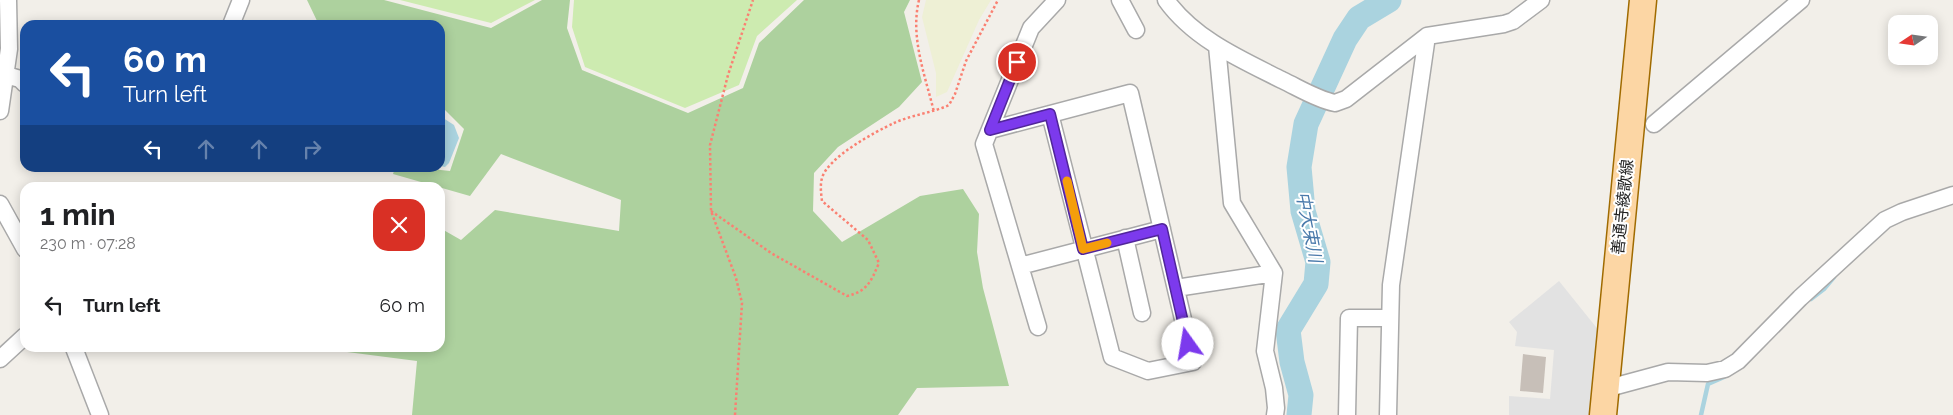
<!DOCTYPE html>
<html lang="en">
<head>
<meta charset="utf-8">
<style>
	body { margin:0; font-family:Raleway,"Noto Sans JP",sans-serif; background:#f6f6f6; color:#202124; height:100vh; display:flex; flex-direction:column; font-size:19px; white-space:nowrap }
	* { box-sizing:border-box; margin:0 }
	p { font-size:16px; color:#757577 }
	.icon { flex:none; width:28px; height:28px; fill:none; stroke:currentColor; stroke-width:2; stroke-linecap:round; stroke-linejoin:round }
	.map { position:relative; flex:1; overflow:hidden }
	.side { position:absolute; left:20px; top:182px; width:425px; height:170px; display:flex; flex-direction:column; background:#fff; border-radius:15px; box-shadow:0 2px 12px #0003 }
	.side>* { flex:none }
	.top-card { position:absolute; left:20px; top:20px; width:425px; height:152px; border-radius:15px; box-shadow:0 2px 12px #0003; background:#1a4fa0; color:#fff; overflow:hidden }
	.needle { width:32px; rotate:257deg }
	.controls { position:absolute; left:1888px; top:15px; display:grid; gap:10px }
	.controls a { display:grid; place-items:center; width:50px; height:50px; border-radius:10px; background:#fff; box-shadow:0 2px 12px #0003; font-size:25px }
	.pin { position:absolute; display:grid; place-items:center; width:42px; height:42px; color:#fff; margin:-21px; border:2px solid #fff; border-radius:50%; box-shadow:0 1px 5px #0007 }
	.me { position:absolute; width:55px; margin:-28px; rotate:347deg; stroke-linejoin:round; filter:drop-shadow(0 0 4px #0008) }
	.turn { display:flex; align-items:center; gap:18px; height:105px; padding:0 20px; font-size:22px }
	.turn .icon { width:65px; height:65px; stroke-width:2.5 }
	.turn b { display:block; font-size:35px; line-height:42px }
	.lanes { display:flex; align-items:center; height:48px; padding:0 20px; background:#0003; justify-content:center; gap:25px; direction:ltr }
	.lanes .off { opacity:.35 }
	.round { display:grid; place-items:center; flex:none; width:52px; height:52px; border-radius:15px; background:#f6f6f6 }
	.overview { display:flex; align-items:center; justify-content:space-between; height:85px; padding:0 20px }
	h1 { font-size:30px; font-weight:700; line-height:38px }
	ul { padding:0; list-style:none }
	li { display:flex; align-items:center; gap:15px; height:75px; padding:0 20px }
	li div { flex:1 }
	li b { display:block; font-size:19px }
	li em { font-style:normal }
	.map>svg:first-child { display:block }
</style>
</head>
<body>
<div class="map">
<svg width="1953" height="415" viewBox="0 0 1953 415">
	<rect width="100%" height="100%" fill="#f2efe9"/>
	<path fill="#eef0d5" d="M926,0H991L979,20L947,92L936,97V73L922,17Z"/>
	<path fill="#cdebb0" d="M400,0H535L491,23Z
		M574,0H797L757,36L739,85L685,108L585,67L572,27Z"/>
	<path fill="#add19e" d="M307,0H384L491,28L542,0H570L567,28L582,70L688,113L743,88L759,43L804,0H910L904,12L922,82L899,107L838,147L814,173L813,211L842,242L920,196L963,189L979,214L977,252L983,288L1009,386L917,388L898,415H412L417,361L347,352L341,348H440V228L461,240L495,210L619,231L621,200L501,154L470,196L393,174L395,168H422L450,171L464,129L440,105V25H319Z"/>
	<path fill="#e2e2e2" d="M1559,281L1600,332L1592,415H1509V396L1550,399L1554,350L1515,346L1517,332L1509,322Z"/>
	<path fill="#aad3df" d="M440,116L454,125L459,138L449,163L445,167L440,166Z"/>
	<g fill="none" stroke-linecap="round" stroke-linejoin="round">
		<path stroke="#aad3df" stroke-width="4.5" d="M1811,299L1824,289L1834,277
			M1701,415L1708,384L1724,377"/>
		<path stroke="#aad3df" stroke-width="25" d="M1299,415L1301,395L1292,362L1288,330L1316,284L1318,262L1303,211L1299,167L1306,124L1345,39L1359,18L1389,0"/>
	</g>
	<path fill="#c7bfb8" d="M1523,354L1546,357L1543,393L1520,391Z"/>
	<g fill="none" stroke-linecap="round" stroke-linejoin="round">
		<g stroke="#a9a9a9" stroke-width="19">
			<path id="street" d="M1120,0L1136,30
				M1166,0C1194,39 1240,59 1282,80C1299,88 1316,99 1335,103L1346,99L1427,36L1504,24L1513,21L1541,0
				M231,25L241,0
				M1217,46L1232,203L1274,273L1265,351L1274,388L1276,408L1275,415
				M6,75L20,79L25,84
				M0,111L9,49L8,0
				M1654,124L1801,0
				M990,130L1130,93L1193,362L1148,371L1112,357L1050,114
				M0,204L25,249
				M1125,238L1142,313
				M1020,266L1162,229
				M1176,288L1274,273
				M1038,327L984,144L1031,28L1057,0
				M74,348L100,415
				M0,359L25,336
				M1605,389L1668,372L1707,373L1725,369L1738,361L1800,298L1885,220L1902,212L1953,195
				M1347,415L1349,318H1390
				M1388,415L1391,285L1427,36"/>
		</g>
		<g stroke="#a06b00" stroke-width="29">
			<path id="primary" d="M1603,415L1643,0"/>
		</g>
		<path stroke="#fa8072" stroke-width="2.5" stroke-dasharray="2.5 2.5" stroke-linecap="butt" d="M919,0C910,37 925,75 934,112
			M711,211L771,253L847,296C868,291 871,281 879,263L868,240L822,201C821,193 820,185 822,178C828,157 875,132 894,123C911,115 932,113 949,105L955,94L966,61L998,0
			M735,415L742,303L736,278L711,211L710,145L728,75L753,0"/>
		<use href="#street" stroke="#fff" stroke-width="16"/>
		<use href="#primary" stroke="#fcd6a4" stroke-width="26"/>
	</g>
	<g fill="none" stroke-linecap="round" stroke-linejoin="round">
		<g stroke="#51269a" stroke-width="12">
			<path id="route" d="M1017,62L990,130L1050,114L1083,249L1162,229L1188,344"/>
		</g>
		<use href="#route" stroke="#7c3aed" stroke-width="9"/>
		<path stroke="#f59e0b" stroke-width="9" d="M1067,181L1083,249L1107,243"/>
	</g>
	<g text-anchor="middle" stroke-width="4" stroke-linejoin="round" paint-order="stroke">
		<g font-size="16" fill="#222" stroke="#fff">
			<text transform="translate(1622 207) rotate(-84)" y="6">善通寺綾歌線</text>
		</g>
		<g font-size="18" font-style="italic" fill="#4a7aab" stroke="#fff">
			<text transform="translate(1309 227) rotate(79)" y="6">中大束川</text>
		</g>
	</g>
</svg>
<div class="controls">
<a><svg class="needle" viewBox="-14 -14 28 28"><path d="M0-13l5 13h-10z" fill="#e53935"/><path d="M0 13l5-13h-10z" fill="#757577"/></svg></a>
</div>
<div class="pin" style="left:1017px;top:62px;background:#d93025"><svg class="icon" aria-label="arrive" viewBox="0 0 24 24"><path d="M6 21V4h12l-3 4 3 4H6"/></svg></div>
<svg class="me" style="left:1188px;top:344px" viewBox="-20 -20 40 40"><circle r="19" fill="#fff"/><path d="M0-13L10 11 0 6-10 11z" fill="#7c3aed"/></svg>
<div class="top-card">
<div class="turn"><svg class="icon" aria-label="left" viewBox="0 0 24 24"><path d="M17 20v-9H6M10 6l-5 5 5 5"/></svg><div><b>60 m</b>Turn left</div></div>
<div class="lanes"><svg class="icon" aria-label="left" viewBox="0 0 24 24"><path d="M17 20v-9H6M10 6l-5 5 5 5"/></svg><svg class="icon off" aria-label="ahead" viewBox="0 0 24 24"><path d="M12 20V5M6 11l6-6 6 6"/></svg><svg class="icon off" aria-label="ahead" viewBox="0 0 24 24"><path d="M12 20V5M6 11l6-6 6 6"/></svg><svg class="icon off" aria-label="right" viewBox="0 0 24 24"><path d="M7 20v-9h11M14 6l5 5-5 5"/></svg></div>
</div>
<section class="side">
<div class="overview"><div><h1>1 min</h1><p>230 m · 07:28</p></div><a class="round" style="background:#d93025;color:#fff"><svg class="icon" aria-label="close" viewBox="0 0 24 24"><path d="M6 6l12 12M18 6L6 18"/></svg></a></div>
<ul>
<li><svg class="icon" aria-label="left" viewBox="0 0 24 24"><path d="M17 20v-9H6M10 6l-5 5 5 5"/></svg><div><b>Turn left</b></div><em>60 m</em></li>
</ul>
</section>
</div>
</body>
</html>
